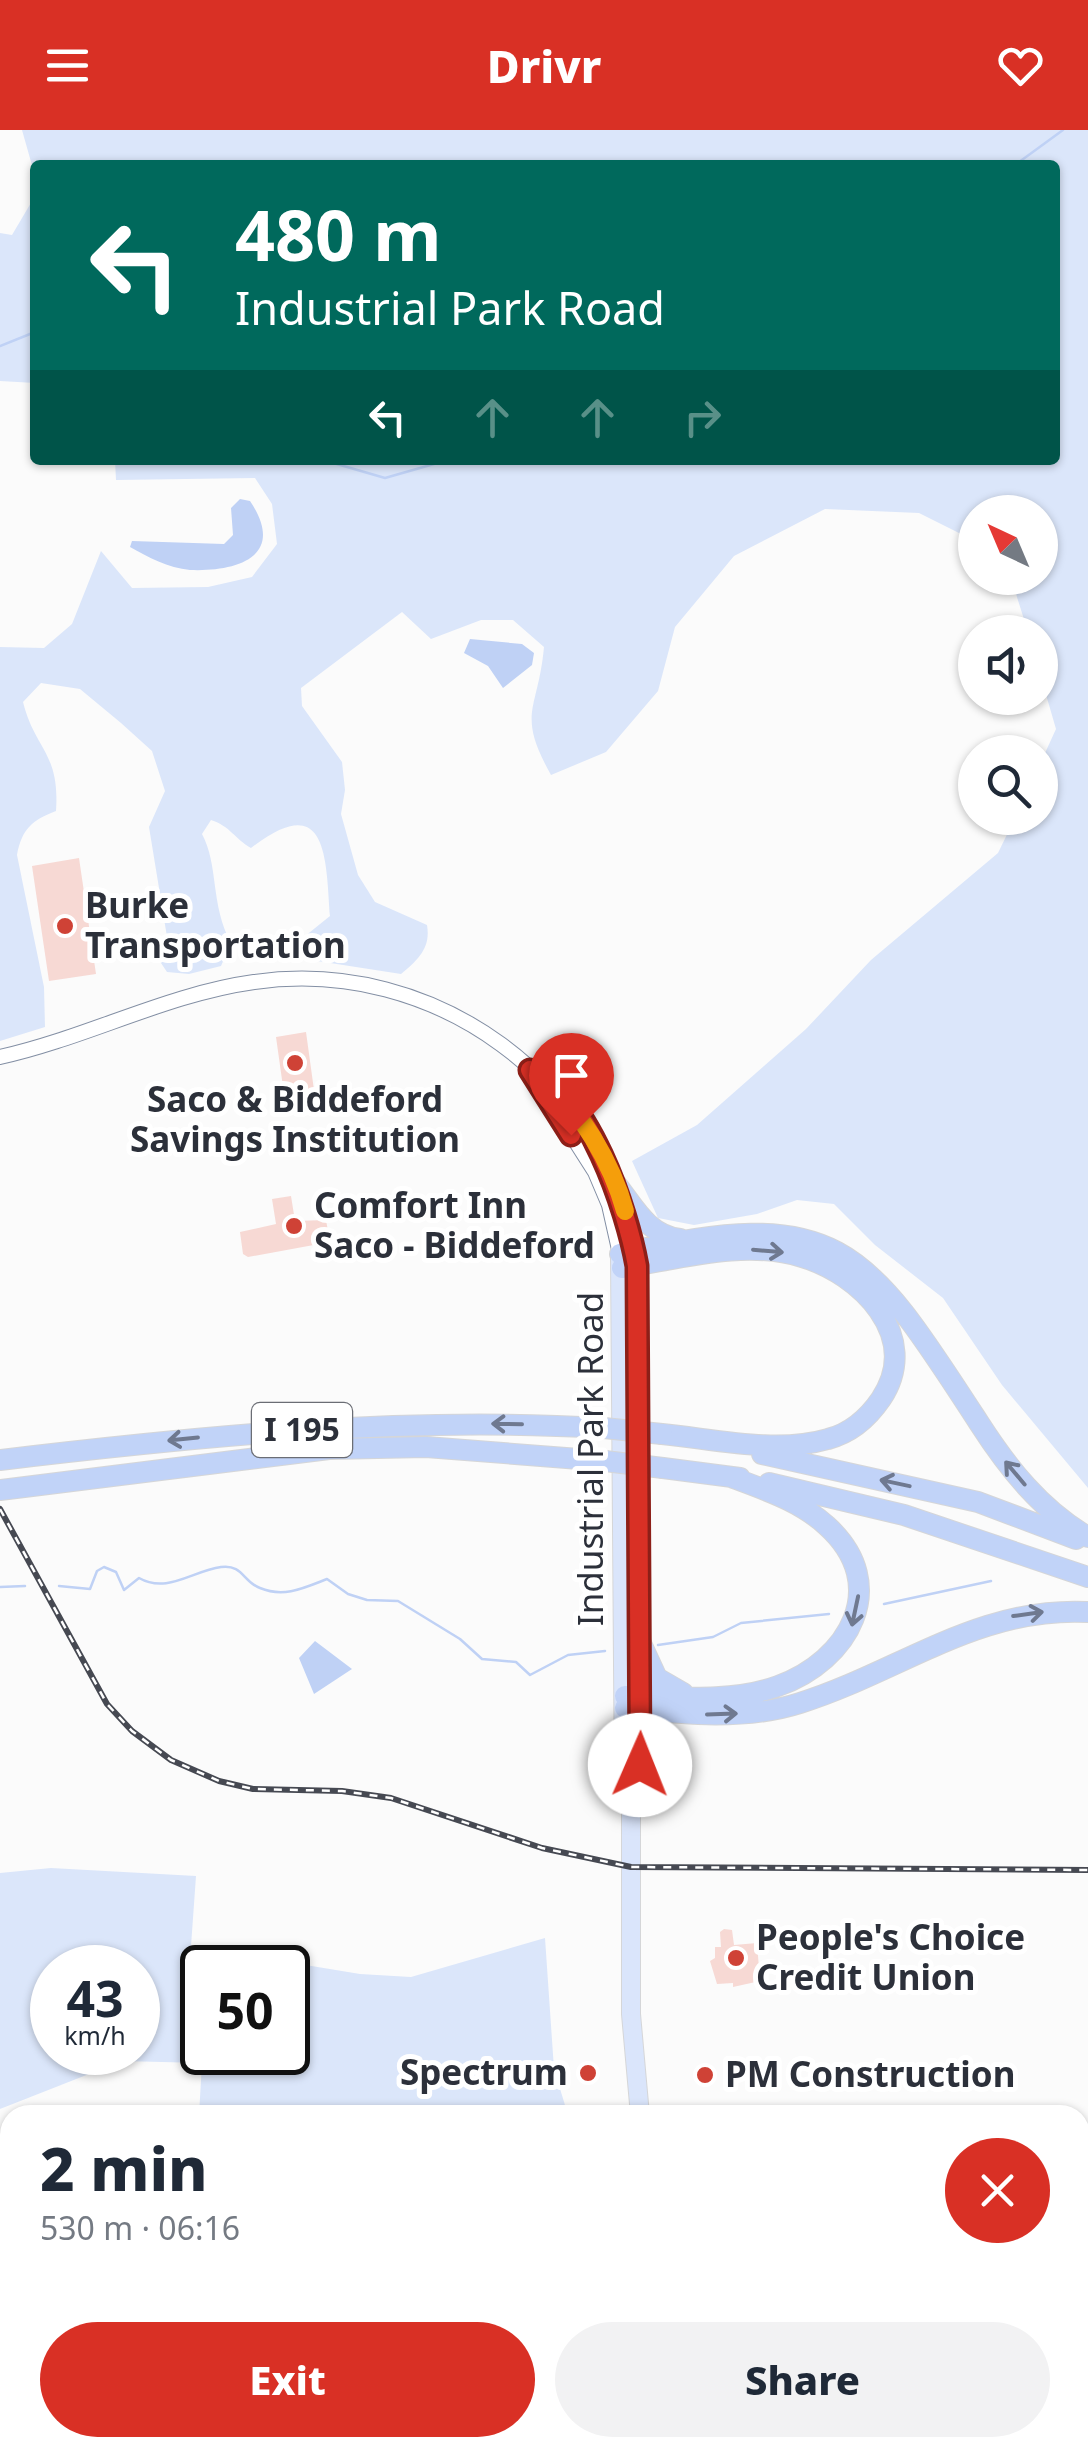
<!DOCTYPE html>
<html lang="en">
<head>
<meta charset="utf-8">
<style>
	body { margin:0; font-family:"Noto Sans",sans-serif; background:#f2f2f3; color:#1f2937; height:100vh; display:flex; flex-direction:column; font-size:38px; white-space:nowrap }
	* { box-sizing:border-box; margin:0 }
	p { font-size:32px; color:#747a83 }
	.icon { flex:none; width:55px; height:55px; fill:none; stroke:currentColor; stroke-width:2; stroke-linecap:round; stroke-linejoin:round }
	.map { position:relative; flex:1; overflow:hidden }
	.details { position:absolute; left:0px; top:1975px; width:1090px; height:352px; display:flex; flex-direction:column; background:#fff; border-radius:30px 30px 0 0; box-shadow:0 2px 8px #0004 }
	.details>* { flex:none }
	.hud { position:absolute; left:30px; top:30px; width:1030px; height:305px; border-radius:10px; box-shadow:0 2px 8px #0004; background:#00695c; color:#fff; overflow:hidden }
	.needle { width:65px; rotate:316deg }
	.buttons { position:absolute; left:958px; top:365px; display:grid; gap:20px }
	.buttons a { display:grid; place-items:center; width:100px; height:100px; border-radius:50%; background:#fff; box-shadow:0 2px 8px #0004; font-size:50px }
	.speed { position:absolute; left:30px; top:1815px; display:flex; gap:20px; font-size:50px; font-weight:700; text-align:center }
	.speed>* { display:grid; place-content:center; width:130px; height:130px; border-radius:50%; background:#fff; box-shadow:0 2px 8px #0004; line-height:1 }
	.speed small { font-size:25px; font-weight:400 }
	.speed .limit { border:5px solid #111; border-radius:15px; background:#fff; color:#111 }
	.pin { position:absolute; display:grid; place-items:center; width:85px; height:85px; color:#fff; margin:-102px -42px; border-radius:50% 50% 50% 0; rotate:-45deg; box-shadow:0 0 10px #0007 }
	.pin .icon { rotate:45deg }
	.me { position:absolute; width:110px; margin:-55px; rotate:1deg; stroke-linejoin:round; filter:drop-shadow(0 0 8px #0008) }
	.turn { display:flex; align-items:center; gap:35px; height:210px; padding:0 40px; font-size:45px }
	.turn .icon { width:130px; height:130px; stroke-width:2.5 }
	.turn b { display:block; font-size:70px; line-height:85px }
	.lanes { display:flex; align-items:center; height:95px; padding:0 40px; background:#0003; justify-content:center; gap:50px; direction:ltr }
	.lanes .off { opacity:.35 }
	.round { display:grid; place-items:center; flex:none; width:105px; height:105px; border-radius:52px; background:#f2f2f3 }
	.head { display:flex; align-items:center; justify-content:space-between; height:170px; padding:0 40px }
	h1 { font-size:60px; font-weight:800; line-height:75px }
	.primary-button { display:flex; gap:20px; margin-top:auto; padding:20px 40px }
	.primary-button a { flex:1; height:115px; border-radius:60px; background:#d93025; color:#fff; font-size:40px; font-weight:800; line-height:115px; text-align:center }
	.primary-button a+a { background:#f2f2f3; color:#1f2937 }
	header { display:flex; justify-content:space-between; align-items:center; height:130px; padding:0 40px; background:#d93025; color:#fff; font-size:45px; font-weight:800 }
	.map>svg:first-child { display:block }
</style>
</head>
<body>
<header><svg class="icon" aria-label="menu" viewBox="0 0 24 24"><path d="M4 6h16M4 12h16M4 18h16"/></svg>Drivr<svg class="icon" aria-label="heart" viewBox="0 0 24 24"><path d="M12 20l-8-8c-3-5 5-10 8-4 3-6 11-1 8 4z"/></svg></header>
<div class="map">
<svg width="1088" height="2326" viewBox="0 0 1088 2326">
	<rect width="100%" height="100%" fill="#fbfbfb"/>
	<path fill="#dbe6fa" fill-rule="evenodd" d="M22,0H1088V1358L1002,1255L943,1168L875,1115L834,1074L797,1070L757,1084L694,1095L658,1088L632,1031L697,995L806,899L871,830L998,723L1015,688H1040V634L1056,599L1040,544V502H1028L1011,448H1040V382H975V411L919,383L825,379L734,426L675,497L658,561L606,622L551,645C516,582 538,582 544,517L513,490H481L431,509L402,482L301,558L302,576L342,632L345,660L341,684L358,745L375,772L427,795C431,818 418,830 401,844L298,828L294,815L330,786C326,726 327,659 251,718C235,709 230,696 211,690L202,704C219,736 210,774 231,813L221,836L189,844L167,842L157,827L168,813L149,697L165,661L152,621L121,593L80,559L41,553L23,572C35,620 60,622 56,681C32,690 22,699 17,725L44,857L45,897L0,911V517L44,518L72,494L101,421L132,458L208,457L252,447L277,414L272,374L255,348L116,350L115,330H1055V35H35V46Z
		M35,66V253L0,251V103L12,105Z
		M51,1738L196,1746L191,1816L360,1844L411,1847L545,1808L554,1939L568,1985H199L202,1933L122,1931L0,1979V1743ZM52,1838H138V1922H52ZM202,1838H288V1922H202Z
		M791,2318H971L970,2326H750Z"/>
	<path fill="#bfd1f5" d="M240,369L250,371C287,426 238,442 190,440C168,438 148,427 130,417L132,411L224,414L233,405L231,378Z
		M470,509L522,514L534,523L532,535L503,558L488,536L464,523Z
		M315,1511L352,1539L314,1564L299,1528Z"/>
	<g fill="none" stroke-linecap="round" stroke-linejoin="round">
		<path stroke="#bfd1f5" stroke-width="2.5" d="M1015,35L1063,0
			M0,216L35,202
			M323,330L385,348L448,330
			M59,1456L90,1459L97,1441L104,1437L116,1442L124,1460L139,1448C167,1464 192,1441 221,1437C243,1434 243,1452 260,1458C284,1468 304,1458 327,1449L348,1464L367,1470L398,1471L460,1509L482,1529L516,1532L530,1545L568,1525L605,1521
			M0,1457L25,1456
			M884,1474L991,1451
			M658,1515L713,1507L741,1493L829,1484"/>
	</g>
	<path fill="#f7d9d4" d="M79,728L96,844L49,851L32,736Z
		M306,902L314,960L284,964L276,907Z
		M291,1066L295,1091L326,1090L330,1112L248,1127L243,1124L240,1102L276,1094L272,1069Z
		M724,1799L732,1800L734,1815L757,1813L760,1851L733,1857V1853L717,1854L710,1831L715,1828V1817H721L720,1802Z
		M10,2010V2082H5L0,2012Z"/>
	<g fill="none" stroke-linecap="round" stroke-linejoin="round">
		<g stroke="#838fa4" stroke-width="16">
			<path id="minor" d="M0,927C86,908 167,864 254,852C436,826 604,952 636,1130
				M530,940L595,1042L609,1075L620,1124
				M0,2208L10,2223
				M89,2318L93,2326
				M534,2318L582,2326"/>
		</g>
		<g stroke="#d5d6d8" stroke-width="20">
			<path id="major" d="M620,1128L624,1668L631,1678V1884L640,1985
				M631,1678L639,1667L637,1136
				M684,2318L686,2326"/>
		</g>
		<g stroke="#d5d6d8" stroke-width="22">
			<path id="highway" d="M617,1055C635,1078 648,1105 680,1109
				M620,1124C839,1072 865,1117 979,1293C1008,1338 1041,1380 1088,1407
				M622,1138C679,1129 745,1109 802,1127C860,1144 923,1206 881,1269C868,1288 851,1303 828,1309C776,1324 714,1309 662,1304
				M762,1324L978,1372L1076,1409
				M0,1330C201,1306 402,1286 604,1298
				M663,1338L740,1348
				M769,1353L904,1385L1088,1447
				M0,1360L329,1319L426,1317L605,1331
				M639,1509L657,1548L683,1563
				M625,1566C674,1567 731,1573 778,1556C849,1531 892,1455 827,1396C800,1371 765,1360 731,1347
				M625,1578C682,1584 744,1591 800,1573C899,1542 979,1476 1088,1482"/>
		</g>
		<use href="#minor" stroke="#fff" stroke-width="14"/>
		<use href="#major" stroke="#dae5fb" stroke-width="18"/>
		<use href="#highway" stroke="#c1d3f8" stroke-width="20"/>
		<g stroke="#464952" stroke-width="6">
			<path id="rail" d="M0,1379L107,1574L132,1601L171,1630L219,1651L253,1659L342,1661L391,1668L542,1718L631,1737L1088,1740"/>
		</g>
		<use href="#rail" stroke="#fff" stroke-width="2.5" stroke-dasharray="8" stroke-linecap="butt"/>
		<g stroke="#d5d6d8" stroke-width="22" stroke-linecap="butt">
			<path id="highway-bridge" d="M604,1298L662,1304
				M605,1331L663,1338"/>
		</g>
		<use href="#highway-bridge" stroke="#c1d3f8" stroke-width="20"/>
	</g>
	<defs><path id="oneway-shaft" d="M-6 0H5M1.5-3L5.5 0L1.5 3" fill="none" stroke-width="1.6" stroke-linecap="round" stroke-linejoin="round" transform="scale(2.5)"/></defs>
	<g stroke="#6f7990">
		<use href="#oneway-shaft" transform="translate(768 1121) rotate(5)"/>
		<use href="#oneway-shaft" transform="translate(507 1294) rotate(-179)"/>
		<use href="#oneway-shaft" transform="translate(183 1309) rotate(174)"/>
		<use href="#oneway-shaft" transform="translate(1015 1343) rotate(-130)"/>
		<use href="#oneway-shaft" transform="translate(895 1353) rotate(-168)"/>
		<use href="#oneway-shaft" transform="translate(855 1481) rotate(102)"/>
		<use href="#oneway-shaft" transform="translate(1028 1484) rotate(-8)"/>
		<use href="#oneway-shaft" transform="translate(722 1584) rotate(-2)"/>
	</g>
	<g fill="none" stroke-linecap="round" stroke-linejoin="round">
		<g stroke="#8d1f18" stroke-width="25">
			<path id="route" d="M571,1005L530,940C588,961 627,1080 637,1136L640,1635"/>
		</g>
		<use href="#route" stroke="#d93025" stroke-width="18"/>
		<path stroke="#f59e0b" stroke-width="18" d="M542,945C580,979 612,1033 625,1081"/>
	</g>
	<g fill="#cf4236" stroke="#fff" stroke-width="4">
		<circle cx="65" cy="796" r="10"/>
		<circle cx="295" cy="933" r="10"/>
		<circle cx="294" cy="1096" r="10"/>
		<circle cx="736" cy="1828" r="10"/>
		<circle cx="588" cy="1943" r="10"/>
		<circle cx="705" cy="1945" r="10"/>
	</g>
	<g text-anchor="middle" stroke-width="10" stroke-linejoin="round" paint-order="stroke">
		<rect fill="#fff" stroke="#6b6e75" stroke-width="2.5" x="252" y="1273" width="100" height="54" rx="8"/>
		<g font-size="32" font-weight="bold" fill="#2c303a">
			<text x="302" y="1311">I 195</text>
		</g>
		<g font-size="35" font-weight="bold" fill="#2c303a" stroke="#fff" text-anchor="start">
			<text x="85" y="788">Burke<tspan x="85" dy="40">Transportation</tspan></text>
			<text x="295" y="982" text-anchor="middle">Saco &amp; Biddeford<tspan x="295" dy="40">Savings Institution</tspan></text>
			<text x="314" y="1088">Comfort Inn<tspan x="314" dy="40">Saco - Biddeford</tspan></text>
			<text x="756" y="1820">People's Choice<tspan x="756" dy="40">Credit Union</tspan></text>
			<text x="568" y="1955" text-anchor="end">Spectrum</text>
			<text x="725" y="1957">PM Construction</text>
		</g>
		<g font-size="35" fill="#2c303a" stroke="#fff">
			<text transform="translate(591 1329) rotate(-90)" y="12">Industrial Park Road</text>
		</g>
	</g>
</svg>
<div class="buttons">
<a><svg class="needle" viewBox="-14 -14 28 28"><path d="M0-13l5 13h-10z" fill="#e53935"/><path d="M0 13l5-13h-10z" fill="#747a83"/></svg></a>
<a><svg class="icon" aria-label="sound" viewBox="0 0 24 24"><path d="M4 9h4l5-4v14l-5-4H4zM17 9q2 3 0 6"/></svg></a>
<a><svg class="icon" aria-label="search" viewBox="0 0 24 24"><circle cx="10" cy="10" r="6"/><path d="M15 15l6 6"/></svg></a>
</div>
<div class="speed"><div>43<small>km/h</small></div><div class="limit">50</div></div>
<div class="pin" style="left:571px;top:1005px;background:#d93025"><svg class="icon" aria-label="arrive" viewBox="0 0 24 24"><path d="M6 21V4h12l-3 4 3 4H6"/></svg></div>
<svg class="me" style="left:640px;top:1635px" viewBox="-20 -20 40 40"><circle r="19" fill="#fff"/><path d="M0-13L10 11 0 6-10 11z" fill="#d93025"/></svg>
<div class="hud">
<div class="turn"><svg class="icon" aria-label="left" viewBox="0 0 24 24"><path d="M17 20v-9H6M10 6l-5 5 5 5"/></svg><div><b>480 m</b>Industrial Park Road</div></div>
<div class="lanes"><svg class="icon" aria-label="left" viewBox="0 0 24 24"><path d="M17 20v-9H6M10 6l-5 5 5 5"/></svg><svg class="icon off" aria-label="ahead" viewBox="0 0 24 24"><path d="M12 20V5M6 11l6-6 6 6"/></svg><svg class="icon off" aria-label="ahead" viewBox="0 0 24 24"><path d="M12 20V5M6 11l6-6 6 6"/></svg><svg class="icon off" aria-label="right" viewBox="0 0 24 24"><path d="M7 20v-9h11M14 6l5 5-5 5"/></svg></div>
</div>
<section class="details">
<div class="head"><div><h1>2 min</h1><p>530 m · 06:16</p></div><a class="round" style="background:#d93025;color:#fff"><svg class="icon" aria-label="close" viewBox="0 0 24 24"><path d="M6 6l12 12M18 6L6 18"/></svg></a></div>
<div class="primary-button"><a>Exit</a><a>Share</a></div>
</section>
</div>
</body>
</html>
